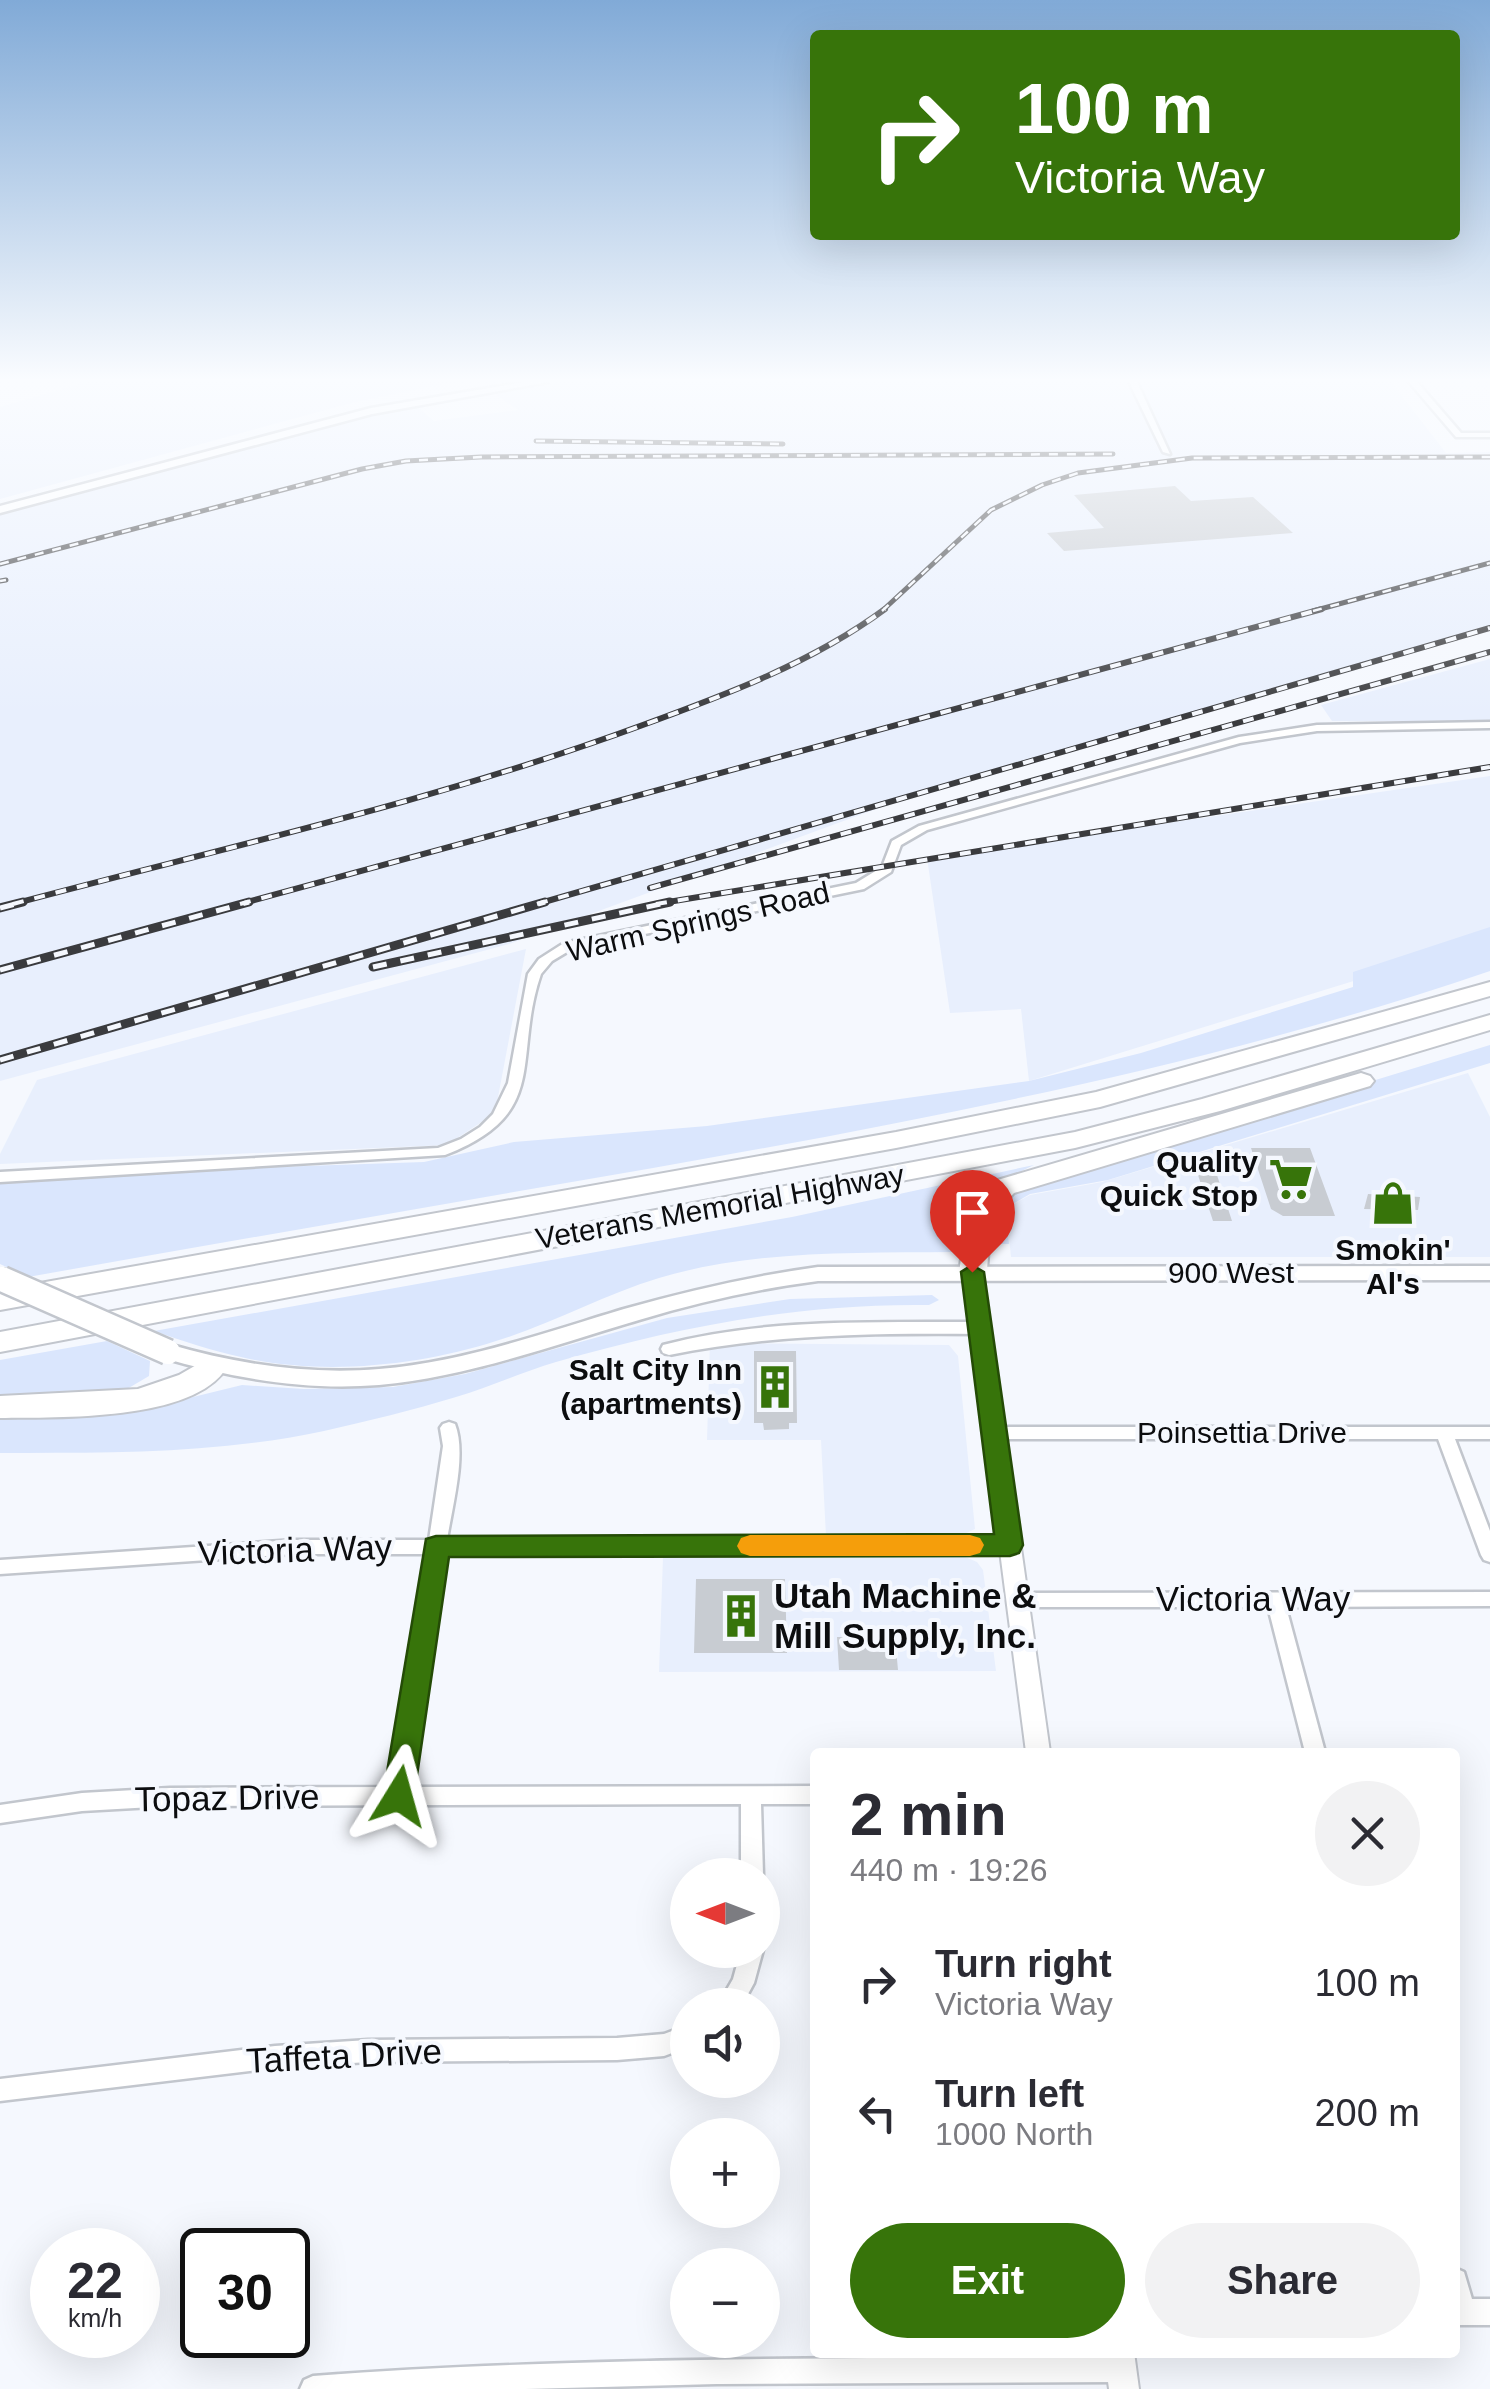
<!DOCTYPE html>
<html lang="en">
<head>
<meta charset="utf-8">
<style>
	body { margin:0; font-family:Helvetica,sans-serif; background:#f2f2f3; color:#2b2b33; height:100vh; display:flex; flex-direction:column; font-size:38px; white-space:nowrap }
	* { box-sizing:border-box; margin:0 }
	p { font-size:32px; color:#7c7c81 }
	.icon { flex:none; width:55px; height:55px; fill:none; stroke:currentColor; stroke-width:2; stroke-linecap:round; stroke-linejoin:round }
	.map { position:relative; flex:1; overflow:hidden }
	.side { position:absolute; left:810px; top:1748px; width:650px; height:610px; display:flex; flex-direction:column; background:#fff; border-radius:10px; box-shadow:0 10px 40px #0002 }
	.side>* { flex:none }
	.top-card { position:absolute; left:810px; top:30px; width:650px; height:210px; border-radius:10px; box-shadow:0 10px 40px #0002; background:#37740a; color:#fff; overflow:hidden }
	.needle { width:65px; rotate:270deg }
	.controls { position:absolute; left:670px; top:1858px; display:grid; gap:20px }
	.controls a { display:grid; place-items:center; width:110px; height:110px; border-radius:50%; background:#fff; box-shadow:0 10px 40px #0002; font-size:50px }
	.speed { position:absolute; left:30px; top:2228px; display:flex; gap:20px; font-size:50px; font-weight:700; text-align:center }
	.speed>* { display:grid; place-content:center; width:130px; height:130px; border-radius:50%; background:#fff; box-shadow:0 10px 40px #0002; line-height:1 }
	.speed small { font-size:25px; font-weight:400 }
	.speed .limit { border:5px solid #111; border-radius:15px; background:#fff; color:#111 }
	.pin { position:absolute; display:grid; place-items:center; width:85px; height:85px; color:#fff; margin:-102px -42px; border-radius:50% 50% 50% 0; rotate:-45deg; box-shadow:0 0 10px #0007 }
	.pin .icon { rotate:45deg }
	.me { position:absolute; width:110px; margin:-55px; rotate:8deg; stroke-linejoin:round; filter:drop-shadow(0 0 8px #0008) }
	.turn { display:flex; align-items:center; gap:35px; height:210px; padding:0 40px; font-size:45px }
	.turn .icon { width:130px; height:130px; stroke-width:2.5 }
	.turn b { display:block; font-size:70px; line-height:85px }
	.round { display:grid; place-items:center; flex:none; width:105px; height:105px; border-radius:52px; background:#f2f2f3 }
	.headline { display:flex; align-items:center; justify-content:space-between; height:170px; padding:0 40px }
	h1 { font-size:60px; font-weight:800; line-height:75px }
	.button { display:flex; gap:20px; margin-top:auto; padding:20px 40px }
	.button a { flex:1; height:115px; border-radius:60px; background:#37740a; color:#fff; font-size:40px; font-weight:800; line-height:115px; text-align:center }
	.button a+a { background:#f2f2f3; color:#2b2b33 }
	ul { padding:0; list-style:none }
	li { display:flex; align-items:center; gap:30px; height:130px; padding:0 40px }
	li div { flex:1 }
	li b { display:block; font-size:38px }
	li em { font-style:normal }
	.map>svg:first-child { display:block }
</style>
</head>
<body>
<div class="map">
<svg width="1490" height="2389" viewBox="0 0 1490 2389">
	<rect width="100%" height="100%" fill="#f5f8fe"/>
	<path fill="#e8effd" d="M87,382H454L355,402L0,499V407Z
		M559,382H1391L1446,453L1490,452V626L914,795L509,944L0,1081V514L415,405L434,421L518,410L492,392Z
		M1490,659V721H1332L1321,705Z
		M1490,776V939L1029,1081L1021,1009L950,1013L927,858Z
		M526,949L495,1113L447,1145L0,1164V1154L37,1080Z
		M1468,1073L1490,1117V1257H1011L1006,1208L1030,1195L1102,1182Z
		M710,1343L949,1345L958,1356L975,1529L960,1536H826L821,1440H707Z
		M963,1556L977,1562L983,1570L996,1671L659,1672L663,1557Z"/>
	<path fill="#dae6fd" d="M1490,927V971C1217,1064 936,1118 653,1168C445,1204 236,1240 28,1277L0,1264V1183L192,1170L424,1162L514,1142L707,1126L1029,1081L1141,1053L1353,987V972Z
		M1490,1045V1063L1108,1180L1030,1194L1006,1208L1009,1244H991C992,1216 1004,1199 1029,1186Z
		M1034,1165L977,1193L959,1224L952,1252C855,1253 753,1250 659,1278C603,1295 552,1324 496,1341C419,1366 321,1376 241,1357C212,1351 183,1341 154,1331L792,1217Z
		M932,1295L939,1300L929,1305C802,1303 678,1327 556,1362C522,1372 490,1387 456,1397C413,1410 368,1421 324,1431C217,1454 109,1453 0,1453V1417L136,1411L242,1385L304,1389L393,1387L465,1374L667,1318L790,1299Z
		M107,1341L150,1361L149,1376L127,1389L0,1398V1360Z"/>
	<path fill="#c8ccd2" d="M1175,486L1191,501L1253,497L1293,533L1064,551L1047,533L1104,528L1074,495Z
		M1251,1148H1310L1335,1216H1283L1271,1209Z
		M1197,1172H1216L1232,1221H1213Z
		M1368,1194L1420,1197L1418,1210L1364,1209Z
		M754,1351H796L797,1423H789V1429L764,1430L763,1423H754Z
		M696,1579H785L787,1653H694Z
		M837,1637H895L898,1670H839Z"/>
	<g fill="none" stroke-linecap="round" stroke-linejoin="round">
		<g stroke="#c2c6cd" stroke-width="5">
			<path id="minor" d="M1129,382H1137L1170,454L1163,452Z
				M1409,382H1417L1461,433H1490V437H1456Z
				M1490,722V728L1317,731L1240,743L927,830L901,845L891,872L864,889L572,949L552,961L541,974C512,1058 552,1114 445,1155L0,1182V1172L438,1148L461,1139L480,1127L493,1114L508,1083L528,974L539,959L564,943L856,883L882,867L892,841L919,826L1239,737L1317,725Z
				M941,1322H980L986,1324L988,1328L986,1332L980,1334C875,1333 772,1334 669,1355L663,1353L661,1349L663,1345C753,1321 849,1322 941,1322Z
				M449,1422L455,1424C467,1454 452,1507 447,1540L1010,1538L1016,1540L1019,1545L1016,1550L1010,1552L445,1554L411,1787L815,1786V1804H761L763,1875H741V1804L170,1806L82,1811L0,1823V1805L82,1793L170,1788L390,1787L427,1554H295L0,1574V1560L295,1540H429L443,1446L440,1428L443,1424Z
				M995,1427H1490V1439H1455L1490,1531V1562L1484,1560L1481,1555L1438,1439H995L989,1437L986,1433L989,1429Z
				M1490,1592V1606L1286,1607L1325,1752H1305L1268,1607H1017L1010,1605L1008,1600L1010,1595L1017,1593Z
				M762,1949L763,1950L754,1983L742,2005H718L733,1979L741,1950Z
				M688,2025V2047L664,2056L617,2060L368,2062L275,2068L0,2101V2079L275,2046L368,2040L617,2038L664,2034Z
				M1455,2268L1464,2272L1472,2299H1490V2325H1455Z
				M1121,2356L1130,2360L1134,2369L1130,2378L1121,2382L717,2384L525,2389H300L304,2380L313,2376C582,2356 851,2359 1121,2356Z"/>
		</g>
		<g stroke="#c2c6cd" stroke-width="4">
			<path id="tertiary" d="M973,1267L982,1273L1050,1752H1026L964,1273Z
				M1104,2352H1134L1139,2389H1109Z"/>
		</g>
		<g stroke="#c2c6cd" stroke-width="5">
			<path id="secondary" d="M524,382H548L372,414L0,513V506L371,408Z
				M1490,1266V1280L818,1281C757,1289 698,1302 639,1320C554,1345 468,1377 379,1385C304,1391 232,1378 160,1357L157,1352L160,1347L168,1344C237,1364 307,1375 379,1369C463,1362 544,1333 624,1309C688,1291 752,1276 818,1267Z"/>
		</g>
		<g stroke="#c2c6cd" stroke-width="4">
			<path id="motorway" d="M1490,982V996L1100,1107L896,1148L0,1310V1290L896,1132L1096,1092Z
				M1490,1015V1030L1220,1111L1075,1148L0,1352V1332L1075,1132L1202,1099Z
				M1361,1073L1370,1076L1374,1081L1370,1086L1014,1193C990,1217 989,1241 987,1273L983,1280H963L959,1273L967,1216L994,1181Z
				M212,1356L223,1359L227,1367C194,1422 57,1417 0,1418V1396L138,1389L179,1375Z"/>
		</g>
		<use href="#minor" fill="#fff" fill-rule="evenodd"/>
		<use href="#tertiary" fill="#fff" fill-rule="evenodd"/>
		<use href="#secondary" fill="#fff" fill-rule="evenodd"/>
		<use href="#motorway" fill="#fff" fill-rule="evenodd"/>
		<g stroke="#3a3b3e" stroke-width="5">
			<path id="rail-far2" d="M536,441L783,444
				M0,564L362,469L406,461L481,457L1113,454
				M0,581L6,580
				M882,611L991,510L1042,485L1078,473L1192,458L1490,457
				M1313,611L1490,563"/>
		</g>
		<g stroke="#3a3b3e" stroke-width="6">
			<path id="rail-far1" d="M650,888L1490,652
				M13,904C223,848 436,801 640,726C725,695 812,663 885,609
				M240,904L1322,609
				M537,904L1490,628
				M656,904L1490,767"/>
		</g>
		<g stroke="#3a3b3e" stroke-width="9">
			<path id="rail" d="M0,908L23,902
				M373,967L670,902
				M0,970L249,902
				M0,1060L545,902"/>
		</g>
		<use href="#rail-far2" stroke="#f5f8fe" stroke-width="2.5" stroke-dasharray="9" stroke-linecap="butt"/>
		<use href="#rail-far1" stroke="#f5f8fe" stroke-width="4" stroke-dasharray="11" stroke-linecap="butt"/>
		<use href="#rail" stroke="#f5f8fe" stroke-width="5" stroke-dasharray="14" stroke-linecap="butt"/>
		<g stroke="#c2c6cd" stroke-width="24" stroke-linecap="butt">
			<path id="secondary-bridge-far1" d="M0,1278L8,1281"/>
		</g>
		<g stroke="#c2c6cd" stroke-width="29" stroke-linecap="butt">
			<path id="secondary-bridge" d="M2,1279L168,1352"/>
		</g>
		<use href="#secondary-bridge-far1" stroke="#fff" stroke-width="19"/>
		<use href="#secondary-bridge" stroke="#fff" stroke-width="24"/>
	</g>
	<linearGradient id="sky" x2="0" y2="1"><stop stop-color="#81aad7"/><stop offset="0.53" stop-color="#fafcff"/><stop offset="1" stop-color="#fafcff" stop-opacity="0"/></linearGradient>
	<rect width="1490" height="717" fill="url(#sky)"/>
	<path fill="#37740a" stroke="#244b06" stroke-width="2.5" d="M972,1265L984,1272L1023,1545L1019,1553L1010,1556L449,1557L414,1796L410,1806L399,1810L388,1806L383,1796L426,1539L436,1536L994,1534L961,1272Z"/>
	<path fill="#f59e0b" d="M750,1535H970L980,1538L984,1545L980,1553L970,1556H750L741,1553L737,1546L741,1538Z"/>
	<defs>
		<g id="supermarket-bare" transform="scale(3.45)"><path d="M-6-5.5h2.5l.6 2H6L4.5 2H-2.5L-4.4-4H-6ZM-1.5 3.2a1.3 1.3 0 1 0 .1 0ZM3 3.2a1.3 1.3 0 1 0 .1 0Z" fill="#37740a" stroke="#f5f8fe" stroke-width="2.5" paint-order="stroke"/></g>
		<g id="shop-bare" transform="scale(3.45)"><path d="M-5-2.5h2.3a2.7 3.5 0 0 1 5.4 0H5L5.5 6h-11ZM-1.5-2.5h3a1.5 2.3 0 0 0-3 0Z" fill="#37740a" stroke="#f5f8fe" stroke-width="2.5" paint-order="stroke"/></g>
		<g id="building-bare" transform="scale(3.45)"><path d="M-4-6H4V6H1V3H-1V6H-4ZM-2.5-4.3h1.7v1.8h-1.7ZM.8-4.3h1.7v1.8H.8ZM-2.5-1h1.7V.8h-1.7ZM.8-1h1.7V.8H.8Z" fill="#37740a" stroke="#f5f8fe" stroke-width="2.5" paint-order="stroke"/></g>
	</defs>
	<g fill-rule="evenodd">
		<use href="#supermarket-bare" x="1291" y="1179"/>
		<use href="#shop-bare" x="1393" y="1203"/>
		<use href="#building-bare" x="775" y="1387"/>
		<use href="#building-bare" x="741" y="1616"/>
	</g>
	<g text-anchor="middle" stroke-width="8" stroke-linejoin="round" paint-order="stroke">
		<g font-size="30" fill="#0c0d0f" stroke="#f5f8fe">
			<text transform="translate(698 922) rotate(-13)" y="10">Warm Springs Road</text>
			<text transform="translate(720 1207) rotate(-10)" y="10">Veterans Memorial Highway</text>
			<text x="1231" y="1283">900 West</text>
			<text x="1242" y="1443">Poinsettia Drive</text>
		</g>
		<g font-size="30" font-weight="bold" fill="#0c0d0f" stroke="#f5f8fe" text-anchor="end">
			<text x="1258" y="1172">Quality<tspan x="1258" dy="34">Quick Stop</tspan></text>
			<text x="1393" y="1260" text-anchor="middle">Smokin'<tspan x="1393" dy="34">Al's</tspan></text>
			<text x="742" y="1380">Salt City Inn<tspan x="742" dy="34">(apartments)</tspan></text>
		</g>
		<g font-size="35" fill="#0c0d0f" stroke="#f5f8fe">
			<text transform="translate(295 1550) rotate(-2)" y="12">Victoria Way</text>
			<text x="1253" y="1611">Victoria Way</text>
			<text transform="translate(227 1798) rotate(-1)" y="12">Topaz Drive</text>
			<text transform="translate(344 2056) rotate(-3)" y="12">Taffeta Drive</text>
		</g>
		<g font-size="35" font-weight="bold" fill="#0c0d0f" stroke="#f5f8fe" text-anchor="start">
			<text x="774" y="1608">Utah Machine &amp;<tspan x="774" dy="40">Mill Supply, Inc.</tspan></text>
		</g>
	</g>
</svg>
<div class="controls">
<a><svg class="needle" viewBox="-14 -14 28 28"><path d="M0-13l5 13h-10z" fill="#e53935"/><path d="M0 13l5-13h-10z" fill="#7c7c81"/></svg></a>
<a><svg class="icon" aria-label="sound" viewBox="0 0 24 24"><path d="M4 9h4l5-4v14l-5-4H4zM17 9q2 3 0 6"/></svg></a>
<a>+</a>
<a>−</a>
</div>
<div class="speed"><div>22<small>km/h</small></div><div class="limit">30</div></div>
<div class="pin" style="left:972px;top:1272px;background:#d93025"><svg class="icon" aria-label="arrive" viewBox="0 0 24 24"><path d="M6 21V4h12l-3 4 3 4H6"/></svg></div>
<svg class="me" style="left:399px;top:1796px" viewBox="-20 -20 40 40"><path d="M0-17L14 15 0 8-14 15z" fill="#37740a" stroke="#fff" stroke-width="4"/></svg>
<div class="top-card">
<div class="turn"><svg class="icon" aria-label="right" viewBox="0 0 24 24"><path d="M7 20v-9h11M14 6l5 5-5 5"/></svg><div><b>100 m</b>Victoria Way</div></div>
</div>
<section class="side">
<div class="headline"><div><h1>2 min</h1><p>440 m · 19:26</p></div><a class="round"><svg class="icon" aria-label="close" viewBox="0 0 24 24"><path d="M6 6l12 12M18 6L6 18"/></svg></a></div>
<ul>
<li><svg class="icon" aria-label="right" viewBox="0 0 24 24"><path d="M7 20v-9h11M14 6l5 5-5 5"/></svg><div><b>Turn right</b><p>Victoria Way</p></div><em>100 m</em></li>
<li><svg class="icon" aria-label="left" viewBox="0 0 24 24"><path d="M17 20v-9H6M10 6l-5 5 5 5"/></svg><div><b>Turn left</b><p>1000 North</p></div><em>200 m</em></li>
</ul>
<div class="button"><a>Exit</a><a>Share</a></div>
</section>
</div>
</body>
</html>
